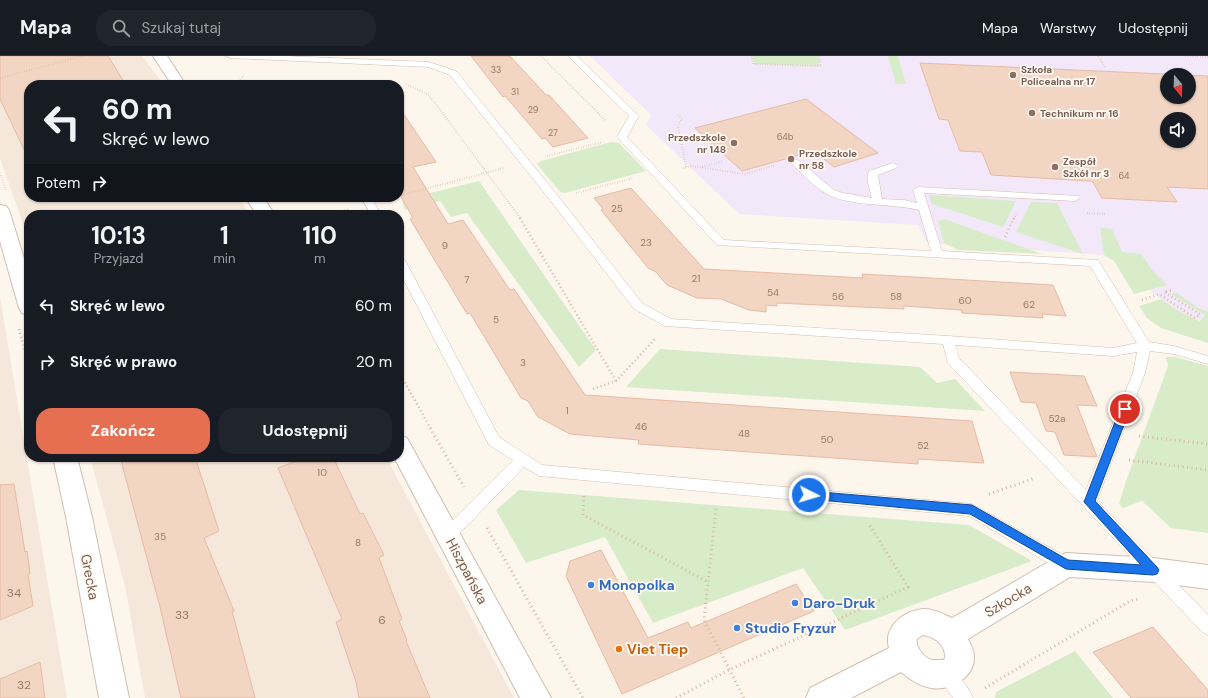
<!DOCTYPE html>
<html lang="pl">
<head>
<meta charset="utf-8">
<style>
	body { margin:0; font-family:"DM Sans",sans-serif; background:#20242c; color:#f1f3f6; height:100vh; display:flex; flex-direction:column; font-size:15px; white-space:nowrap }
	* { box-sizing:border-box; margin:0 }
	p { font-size:13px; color:#9ea1a6 }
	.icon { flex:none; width:22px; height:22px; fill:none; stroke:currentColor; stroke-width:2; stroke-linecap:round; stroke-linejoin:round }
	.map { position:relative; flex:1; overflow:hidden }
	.details { position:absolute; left:24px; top:154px; width:380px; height:252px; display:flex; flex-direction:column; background:#171b24; border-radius:16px; box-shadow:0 1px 3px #0004 }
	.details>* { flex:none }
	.hud { position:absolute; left:24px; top:24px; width:380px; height:122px; border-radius:16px; box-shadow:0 1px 3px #0004; background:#171b24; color:#f1f3f6; overflow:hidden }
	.needle { width:26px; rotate:161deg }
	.tools { position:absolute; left:1160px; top:12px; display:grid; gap:8px }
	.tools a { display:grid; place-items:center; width:36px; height:36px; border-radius:50%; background:#171b24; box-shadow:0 1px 3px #0004; font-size:20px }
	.pin { position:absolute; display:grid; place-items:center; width:34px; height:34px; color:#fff; margin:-17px; border:2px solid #fff; border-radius:50%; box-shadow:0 1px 4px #0007 }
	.me { position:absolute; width:44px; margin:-22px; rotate:95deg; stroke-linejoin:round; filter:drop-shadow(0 0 3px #0008) }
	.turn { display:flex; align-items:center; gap:14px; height:84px; padding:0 12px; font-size:18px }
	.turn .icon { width:52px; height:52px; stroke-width:2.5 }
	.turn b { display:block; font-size:28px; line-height:34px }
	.then { display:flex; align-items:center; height:38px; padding:0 12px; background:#0003; gap:8px; font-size:15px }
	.eta { display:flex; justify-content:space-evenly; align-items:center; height:68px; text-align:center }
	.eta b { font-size:24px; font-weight:700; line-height:28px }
	.cta { display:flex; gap:8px; margin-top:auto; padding:8px 12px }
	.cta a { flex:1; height:46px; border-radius:16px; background:#e76f51; color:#fff; font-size:16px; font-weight:700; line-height:46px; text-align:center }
	.cta a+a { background:#20242c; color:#f1f3f6 }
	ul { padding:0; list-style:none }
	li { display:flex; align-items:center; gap:12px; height:56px; padding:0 12px }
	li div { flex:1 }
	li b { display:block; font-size:15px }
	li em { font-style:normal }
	header { display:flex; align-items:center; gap:24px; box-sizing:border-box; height:56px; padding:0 20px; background:#171b24; border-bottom:1px solid #363941 }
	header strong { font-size:19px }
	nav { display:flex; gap:22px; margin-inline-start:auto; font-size:14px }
	.search { width:280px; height:36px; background:#20242c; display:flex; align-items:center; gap:10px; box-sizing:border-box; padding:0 14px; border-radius:16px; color:#9ea1a6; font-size:15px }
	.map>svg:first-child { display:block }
</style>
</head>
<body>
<header>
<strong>Mapa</strong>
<div class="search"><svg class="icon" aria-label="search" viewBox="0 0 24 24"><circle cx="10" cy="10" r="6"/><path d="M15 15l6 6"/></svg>Szukaj tutaj</div>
<nav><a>Mapa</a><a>Warstwy</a><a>Udostępnij</a></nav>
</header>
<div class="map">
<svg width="1208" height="642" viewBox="0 0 1208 642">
	<rect width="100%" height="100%" fill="#fdf6ec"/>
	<path fill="#f5e8da" d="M93,0H142L164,29H29V141H238L250,159H29V184L0,103V24Z
		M0,241L67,642H0Z
		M90,401H386L514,642H145L125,530Z"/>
	<path fill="#f3e8fa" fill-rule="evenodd" d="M590,0H1208V268L1179,255L1152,236L1120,200L927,187L918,169L739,158L646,69L651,59ZM1167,19H1189V41H1167ZM1167,63H1189V85H1167Z"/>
	<path fill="#d8ecc9" d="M753,0H818L820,10L754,8Z
		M888,0H898L906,28H896Z
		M611,86L619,87L646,115L565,137L560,136L537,108L541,105Z
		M479,125L596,294L579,311L467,157L451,161L440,145L405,154L402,144Z
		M929,139L1016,145L1003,171L932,148Z
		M1031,146L1057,147L1083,198L1016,176Z
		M944,163L1042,198L958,194L944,187L938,165Z
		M1100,171L1112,173L1122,196L1141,198L1153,215L1167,229L1134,238L1114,205L1104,199Z
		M1177,237L1197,251L1208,256V287L1161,272L1147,262L1139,250L1161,243L1179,255L1200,265L1205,259L1171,238Z
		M660,293L920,311L937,327L955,323L985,355L626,331Z
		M1166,301H1175L1208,310V477L1171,472L1142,445L1123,452L1119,448L1125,428L1168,310Z
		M519,434L969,469L1032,505L845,574L803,512L653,567L605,481L526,507L496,454Z
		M1075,595L1113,642H995L996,636Z"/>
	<path fill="#f3d5c3" stroke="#e6bba3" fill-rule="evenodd" d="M0,0H108L126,29H29V104L0,43Z
		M471,0H510L546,39H549L588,82L553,91L545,82L542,83L505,40L503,41Z
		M920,7L1208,20V133L1167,131L1177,146L1102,142L1093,126L1089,125L991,119L982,96L960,95L948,64L939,63ZM1167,19H1189V41H1167ZM1167,63H1189V85H1167Z
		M806,43L878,97L834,111L814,95L742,115L695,72Z
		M399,51L436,106L413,111L448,168L463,164L510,234L514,233L585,339L972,365L984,407L918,403V408L638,388L639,384L570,378L538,361L528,345L521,342L470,257L467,258L410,163L413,162L399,137Z
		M631,132L704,213L863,222L862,218L1053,229L1066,260L1042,258L1043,262L962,257L961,254L904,250V253L777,247V250L766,249V256L749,254L721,243L697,242L667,229L656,216L648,212L601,154L603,153L594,142Z
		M1010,316L1084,320L1097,350L1077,349L1097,401L1064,399L1055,376L1046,375L1036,347L1021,346Z
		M120,401H195L219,475L204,482L234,555H232L255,642H181L160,551Z
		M307,401H333L360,458L363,457L384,499L379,502L402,563L399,565L407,584L406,585L430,642H359L356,626L336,566L342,563L278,412Z
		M14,428L25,496L27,495L30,518L28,519L33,550L0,564V429Z
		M601,494L648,582L688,566L691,572L796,528L814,555L622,638L566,520L570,505Z
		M1153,571L1208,634V642H1131L1093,596Z
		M40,606L45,642H0V623Z"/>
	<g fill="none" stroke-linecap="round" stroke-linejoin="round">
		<g stroke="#d1beb0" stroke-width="1">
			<path id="lane" d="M226,0H285L429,6L456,15L558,140L642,247L671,263L948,280L1113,292L1137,287L1090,210L717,189L619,83L617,81L629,60L568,0H577L637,58L639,60L627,81L724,184L931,195L919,154C892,147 851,151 827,138C815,132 802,117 792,108L790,106L792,104H798L834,134L843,137L872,142C870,133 865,123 869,115L893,107L896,108L898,110L896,112L878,119L882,143L904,144L917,147L913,134L918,131L1079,140L1080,142L1075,145L924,137L942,195L1098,204L1149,286L1174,290L1208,300V308L1174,298L1150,295L1145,317L1097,445L1208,559V579L1202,576L948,307L943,288L665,270L634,253L550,144L450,19L428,11L230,2ZM955,289L1113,300L1137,296L1133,317L1086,434L959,302Z
				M361,141H371L381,159H371Z
				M399,200L403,202L405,204L499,381L542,409L972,448L1072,504L1074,509L1072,514L1066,516L1060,514L969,460L539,420L524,411L453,484L448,485L443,484L440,479L443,474L513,404L489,389L399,215Z
				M946,610C957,614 968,631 973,642H953L937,618L940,612Z"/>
		</g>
		<g stroke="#d1beb0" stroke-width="2">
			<path id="street" d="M153,0H167L186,29H172Z
				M245,141H263L275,159H257Z
				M0,149L6,150L9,154L29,219V259L22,257L19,252L0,185Z
				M399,379L407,382L551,642H520L394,401H399Z
				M53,401H77L92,461L129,642H99L66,461Z
				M1066,497L1153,502L1208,509V533L1153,526L1070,521L968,583C971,589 974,594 974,601C974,622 951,635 931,632C920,630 909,623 901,616L851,642H806L810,632L889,592C883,571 903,555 923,553C932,552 944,558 952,562L1057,501ZM923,579C935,581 946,589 945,602L943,604C940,604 936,604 932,604C924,602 915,591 917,583Z"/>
		</g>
		<path stroke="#d9b8a5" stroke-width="2" stroke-dasharray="0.5 2" stroke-linecap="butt" d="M541,0L606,65
			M752,0L753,8L821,10L819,0
			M1098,0L1105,11
			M1185,0L1208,1
			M0,22L83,0
			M406,28L427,38L436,48L521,163
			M235,29L244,19
			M678,59L682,63L678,70L686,111
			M547,100L603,86
			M702,111L723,105
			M683,112L691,110L745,118L776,109
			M0,117L6,134
			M576,137L633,122
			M399,140L504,112
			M1087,157L1105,158
			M328,159L349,153
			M1014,163L1016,158"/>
		<path stroke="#d9b8a5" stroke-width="2.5" stroke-dasharray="1 3" stroke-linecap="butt" d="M520,162L616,325
			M1005,181L1014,162
			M1142,244L1159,238L1195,262L1200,258L1164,236L1172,234
			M19,273L29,311
			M399,316L431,373
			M593,333L616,325L655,283"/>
		<path stroke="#d9b8a5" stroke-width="3" stroke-dasharray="1 3.5" stroke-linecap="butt" d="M430,372L464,431
			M1139,380L1208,388
			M1129,404L1208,414
			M989,438L1035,422
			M584,440L583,459L708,526
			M716,453L704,564L744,642
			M487,472L583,642
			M985,632L1130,545L1138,543
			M676,642L729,614L908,531L869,468"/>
		<use href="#lane" fill="#fff" fill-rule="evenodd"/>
		<use href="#street" fill="#fff" fill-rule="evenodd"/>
	</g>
	<path fill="#1a73e8" stroke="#114b97" d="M1125,349L1130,353L1095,445L1157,511L1159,514L1157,518L1153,519L1066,513L970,458L809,443L805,442L804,439L805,436L809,435L972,449L1068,504L1141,509L1084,446L1120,353Z"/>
	<g fill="#8d6e63" stroke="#fffaf3" stroke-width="1.5">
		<circle cx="1013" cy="19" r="4"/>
		<circle cx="1032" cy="57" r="4"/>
		<circle cx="734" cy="87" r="4"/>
		<circle cx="791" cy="103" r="4"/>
		<circle cx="1055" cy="111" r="4"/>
	</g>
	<g fill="#3f7fe0" stroke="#fffaf3" stroke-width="1.5">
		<circle cx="591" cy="529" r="4"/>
		<circle cx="795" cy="547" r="4"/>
		<circle cx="737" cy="572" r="4"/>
	</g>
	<circle fill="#e8710a" stroke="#fffaf3" stroke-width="1.5" cx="619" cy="593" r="4"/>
	<g text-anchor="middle" stroke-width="3.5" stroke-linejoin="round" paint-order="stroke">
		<g font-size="9" fill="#987a6a">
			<text x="496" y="17">33</text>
			<text x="515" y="39">31</text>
			<text x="533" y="57">29</text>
			<text x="553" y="80">27</text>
			<text x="785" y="84">64b</text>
			<text x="1124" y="123">64</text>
		</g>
		<g font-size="10" font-weight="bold" fill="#785e54" stroke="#fffaf3" text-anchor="start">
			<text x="1021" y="17">Szkoła<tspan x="1021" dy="12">Policealna nr 17</tspan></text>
			<text x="1040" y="61">Technikum nr 16</text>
			<text x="726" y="85" text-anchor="end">Przedszkole<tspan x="726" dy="12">nr 148</tspan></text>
			<text x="799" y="101">Przedszkole<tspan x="799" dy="12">nr 58</tspan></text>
			<text x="1063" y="109">Zespół<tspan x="1063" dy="12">Szkół nr 3</tspan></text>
		</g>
		<g font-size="10" fill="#987a6a">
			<text x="617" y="156">25</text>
			<text x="646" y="190">23</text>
			<text x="445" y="193">9</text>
			<text x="696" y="226">21</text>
			<text x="467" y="227">7</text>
			<text x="773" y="240">54</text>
			<text x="838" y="244">56</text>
			<text x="896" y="244">58</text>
			<text x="965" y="248">60</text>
			<text x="1029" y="252">62</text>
			<text x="496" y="267">5</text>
			<text x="523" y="310">3</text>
			<text x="567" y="358">1</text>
			<text x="1057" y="366">52a</text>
			<text x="641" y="374">46</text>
			<text x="744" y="381">48</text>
			<text x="827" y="387">50</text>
			<text x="923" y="393">52</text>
			<text x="322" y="420">10</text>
			<text x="160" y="484">35</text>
			<text x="358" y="490">8</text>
		</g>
		<g font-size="12" fill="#987a6a">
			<text x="14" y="541">34</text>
			<text x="182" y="563">33</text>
			<text x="382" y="568">6</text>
			<text x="24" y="633">32</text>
		</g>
		<g font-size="14" fill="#7a5c4d" stroke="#fffaf3">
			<text transform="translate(467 515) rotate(62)" y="5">Hiszpańska</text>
			<text transform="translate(90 521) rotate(79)" y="5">Grecka</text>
			<text transform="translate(1008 544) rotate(-31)" y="5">Szkocka</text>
		</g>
		<g font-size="14" font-weight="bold" fill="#366cbe" stroke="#fffaf3" text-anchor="start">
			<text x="599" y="534">Monopolka</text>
			<text x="803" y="552">Daro-Druk</text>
			<text x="745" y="577">Studio Fryzur</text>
		</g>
		<g font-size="14" font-weight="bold" fill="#c56008" stroke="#fffaf3" text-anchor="start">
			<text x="627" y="598">Viet Tiep</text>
		</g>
	</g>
</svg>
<div class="tools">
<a><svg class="needle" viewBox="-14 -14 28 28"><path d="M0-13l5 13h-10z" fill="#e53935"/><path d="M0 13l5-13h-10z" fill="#9ea1a6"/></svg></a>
<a><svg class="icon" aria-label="sound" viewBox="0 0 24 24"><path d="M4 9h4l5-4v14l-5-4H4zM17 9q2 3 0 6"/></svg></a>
</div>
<div class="pin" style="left:1125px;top:353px;background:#d93025"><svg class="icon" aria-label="arrive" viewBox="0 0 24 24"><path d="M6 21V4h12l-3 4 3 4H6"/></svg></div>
<svg class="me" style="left:809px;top:439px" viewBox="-20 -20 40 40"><circle r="17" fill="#1a73e8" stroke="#fff" stroke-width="3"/><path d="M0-11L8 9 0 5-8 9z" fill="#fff"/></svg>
<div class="hud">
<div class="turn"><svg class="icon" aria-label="left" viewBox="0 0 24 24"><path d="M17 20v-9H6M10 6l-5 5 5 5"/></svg><div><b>60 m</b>Skręć w lewo</div></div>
<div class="then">Potem<svg class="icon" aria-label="right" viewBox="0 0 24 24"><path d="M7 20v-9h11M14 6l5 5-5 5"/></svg></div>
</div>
<section class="details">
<div class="eta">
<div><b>10:13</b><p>Przyjazd</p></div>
<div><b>1</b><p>min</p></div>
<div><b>110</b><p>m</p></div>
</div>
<ul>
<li><svg class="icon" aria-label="left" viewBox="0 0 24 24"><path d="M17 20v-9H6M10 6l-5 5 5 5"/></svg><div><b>Skręć w lewo</b></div><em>60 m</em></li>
<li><svg class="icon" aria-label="right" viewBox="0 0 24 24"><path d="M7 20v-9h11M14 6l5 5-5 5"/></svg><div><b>Skręć w prawo</b></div><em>20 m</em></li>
</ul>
<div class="cta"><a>Zakończ</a><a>Udostępnij</a></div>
</section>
</div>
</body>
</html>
